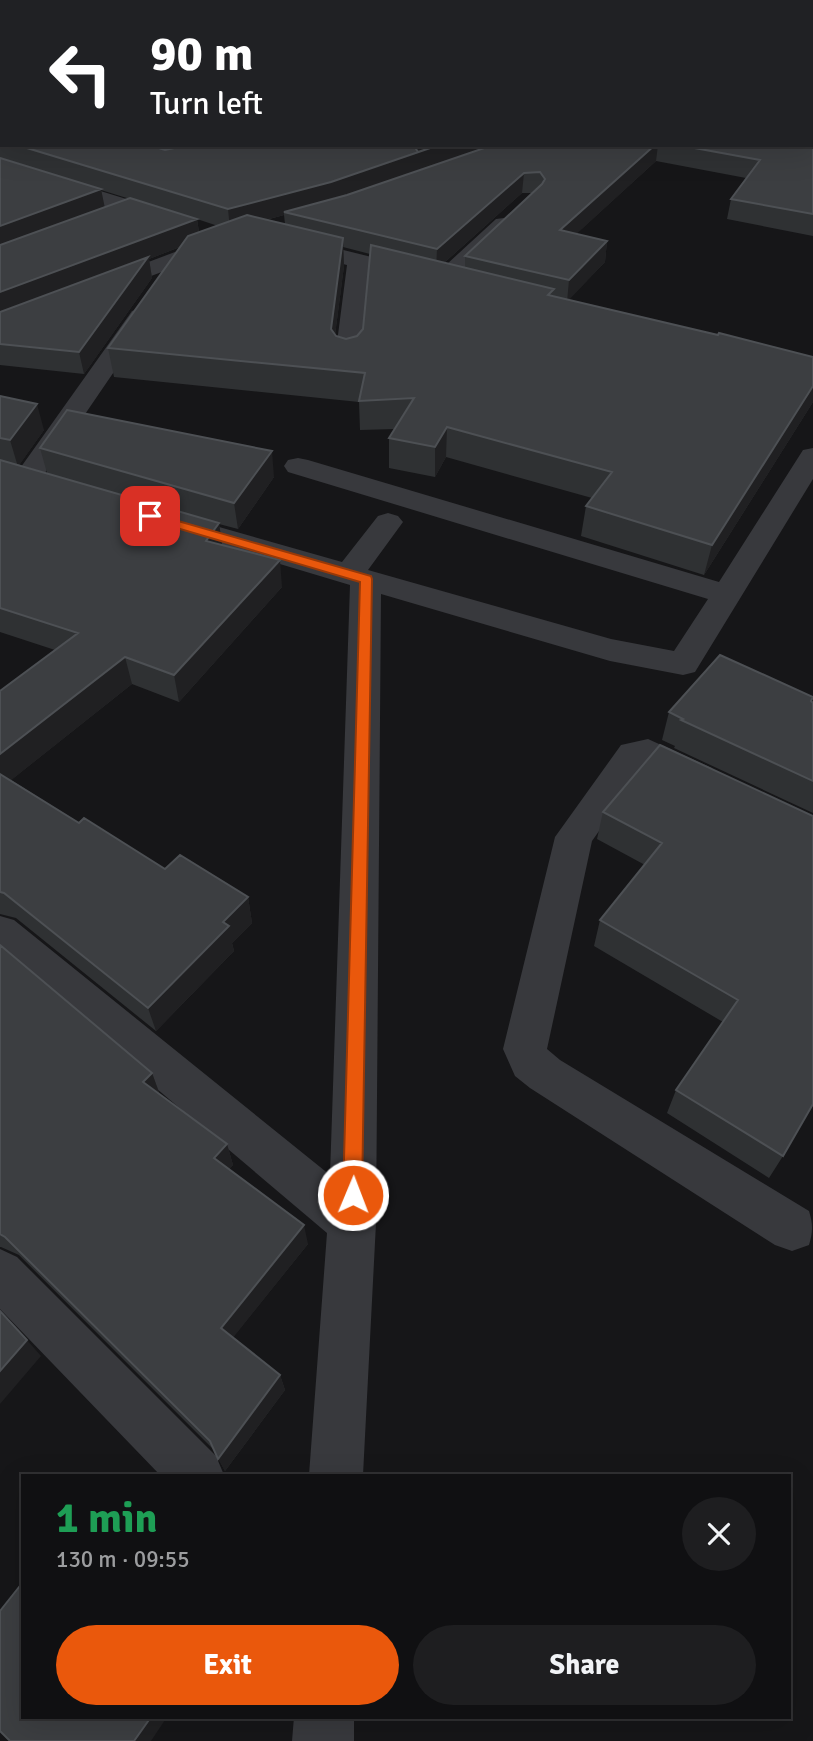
<!DOCTYPE html>
<html lang="en">
<head>
<meta charset="utf-8">
<style>
	body { margin:0; font-family:Signika,sans-serif; background:#1e1e20; color:#f1f3f6; height:100vh; display:flex; flex-direction:column; font-size:26px; white-space:nowrap }
	* { box-sizing:border-box; margin:0 }
	p { font-size:23px; color:#9c9d9f }
	.icon { flex:none; width:38px; height:38px; fill:none; stroke:currentColor; stroke-width:2; stroke-linecap:round; stroke-linejoin:round }
	.map { position:relative; flex:1; overflow:hidden }
	.details { position:absolute; left:21px; top:1474px; width:770px; height:245px; display:flex; flex-direction:column; background:#101012; border-radius:0px; box-shadow:0 7px 28px #0002,0 0 0 2px #303032 }
	.details>* { flex:none }
	.banner { position:absolute; left:0px; top:0px; width:814px; height:147px; box-shadow:0 7px 28px #0002,0 0 0 2px #303032; background:#202124; color:#fff; overflow:hidden }
	.pin { position:absolute; display:grid; place-items:center; width:60px; height:60px; color:#fff; margin:-30px; border-radius:14px; box-shadow:0 4px 10px #0006 }
	.me { position:absolute; width:77px; margin:-38px; rotate:1deg; stroke-linejoin:round; filter:drop-shadow(0 0 5px #0008) }
	.turn { display:flex; align-items:center; gap:24px; height:147px; padding:0 35px; font-size:32px }
	.turn .icon { width:91px; height:91px; stroke-width:2.5 }
	.turn b { display:block; font-size:49px; line-height:60px }
	.round { display:grid; place-items:center; flex:none; width:74px; height:74px; border-radius:37px; background:#1e1e20 }
	.summary { display:flex; align-items:center; justify-content:space-between; height:119px; padding:0 35px }
	h1 { font-size:42px; font-weight:700; line-height:52px; color:#1e9e55 }
	.cta { display:flex; gap:14px; margin-top:auto; padding:14px 35px }
	.cta a { flex:1; height:80px; border-radius:42px; background:#ea580c; color:#fff; font-size:28px; font-weight:700; line-height:80px; text-align:center }
	.cta a+a { background:#1e1e20; color:#f1f3f6 }
	.map>svg:first-child { display:block }
</style>
</head>
<body>
<div class="map">
<svg width="813" height="1741" viewBox="0 0 813 1741">
	<rect width="100%" height="100%" fill="#161618"/>
	<g fill="none" stroke-linecap="round" stroke-linejoin="round">
		<path fill="#38393d" fill-rule="evenodd" d="M0,160L175,214L178,219L175,224H159L0,173Z
			M504,218L512,219L515,224L512,229L450,286H434L430,281L434,276L496,219Z
			M220,235L228,237L231,242L228,247L0,333V318Z
			M291,237L428,271L431,276L428,281L420,283L369,270L361,358L357,363L348,366L339,363L335,358L347,265L283,249L280,244L283,239Z
			M140,309L148,311L152,316L36,486L26,488L16,486L12,480L16,474L132,311Z
			M813,448V479L695,672L683,675L610,661L381,594L376,1223L363,1475H309L327,1233L0,956V916L14,920L330,1175L350,585L160,528L155,522L160,516L170,513L342,562L378,516L388,513L398,516L403,522L368,570L611,639L674,651L708,599L288,472L284,466L288,460L298,458L308,460L719,582L803,450Z
			M648,739L712,768L717,777L712,786L699,790L645,766L592,841L547,1049L560,1060L809,1211C813,1224 813,1232 809,1245L792,1251L775,1245L530,1088L515,1076L503,1049L555,837L621,745Z
			M0,1249L17,1257L216,1456L224,1475H160L0,1309Z
			M294,1717H354V1741H292Z"/>
	</g>
	<path fill="#2f3133" fill-rule="evenodd" d="M0,0L2,2V145H812V2H775V0H813V236L727,219L731,199L746,178L656,161L576,234L607,241L605,262L568,300L813,357V402L704,575L581,536L586,506L592,498L446,457L435,477L389,468V438L395,429L360,430L359,402L114,377L108,348L180,247L149,259L152,278L84,374L0,365ZM101,190L130,199L105,208ZM522,193H533L465,256V268L444,263ZM284,215L285,224L266,220ZM197,219L218,226L199,232ZM343,247L370,254L363,329L357,336L346,339L335,335L344,266Z
		M0,396L44,430L19,465L47,473L40,448L274,477L238,529L219,524L222,545L282,587L179,702L132,684L11,780L79,823L165,869L248,897L252,923L232,943L234,951L156,1031L16,918L0,914V691L55,650L0,632Z
		M812,702L813,703V813L674,748L675,746L662,740L669,712Z
		M603,812L813,816L783,1156L769,1178L667,1113L676,1090L723,1022L594,946L600,920L645,865L597,839Z
		M0,945L152,1073L160,1095L227,1144L233,1165L229,1169L308,1244L233,1337L280,1375L285,1390L225,1471L214,1450L19,1255L1,1247H0Z"/>
	<path fill="#202022" d="M415,145H494L332,202L284,212V215L230,229L228,209Z
		M655,145H658L656,161L558,251L560,230Z
		M524,173L522,193L436,270L437,249Z
		M101,189L105,209L0,248V226Z
		M197,219L200,239L149,259L152,278L84,374L79,352L0,316V292Z
		M343,238L344,266L332,358L331,329Z
		M607,241L605,262L567,302L569,280Z
		M813,386V402L704,575L712,545Z
		M37,404L44,430L18,467L10,440Z
		M447,427L446,457L435,477V447Z
		M272,451L274,477L238,529L234,503Z
		M219,523L223,550L206,541Z
		M280,560L282,587L179,702L174,675Z
		M125,657L132,684L0,789V754Z
		M248,897L252,923L232,943L234,951L156,1031L148,1008L223,922Z
		M152,1073L160,1095L143,1082Z
		M227,1144L233,1165L221,1179L214,1158Z
		M304,1225L308,1244L228,1344L221,1328Z
		M27,1340L41,1356L0,1404V1371Z
		M280,1375L285,1390L225,1471L218,1459Z
		M151,1717H167L151,1741H134Z"/>
	<path fill="#3c3e41" stroke="#4d5054" stroke-width="2" d="M0,0H615L623,1L2,2V141L0,140Z
		M812,23H813V123H812Z
		M812,135H813V214L731,199L760,160L678,145H812Z
		M17,145H149L165,150L174,148L176,145H415L414,146L418,152L439,145L331,182L228,209Z
		M493,145H655L560,230L607,241L569,280L465,256L542,184L545,179L540,172L524,173L437,249L284,212L347,195Z
		M0,158L101,189L0,226Z
		M130,198L197,219L0,292V245Z
		M247,215L343,238L331,329L336,336L346,339L357,336L363,329L371,245L554,289L548,295L718,335L719,333L813,357V386L712,545L586,506L612,472L447,427L435,447L389,438L414,398L359,401L365,373L108,348L188,236Z
		M148,257L79,352L0,344V312Z
		M0,396L37,404L10,440L0,438Z
		M67,410L272,451L234,503L40,448Z
		M0,460L219,523L206,541L280,560L174,675L125,657L0,754V691L78,633L0,608Z
		M720,655L813,697L811,701L813,703V781L681,720L683,719L669,712Z
		M660,745L813,816V1104L783,1156L676,1090L738,1000L600,920L662,843L603,812Z
		M0,774L79,823L84,818L165,869L180,855L248,897L223,922L229,926L148,1008L4,893L0,892Z
		M0,945L152,1073L143,1082L227,1144L214,1158L304,1225L221,1328L280,1375L218,1459L210,1441L5,1237L0,1234Z
		M0,1311L27,1340L0,1371Z
		M23,1582V1717H151L134,1741H10L0,1731V1611Z"/>
	<path fill="#ea580c" stroke="#983908" stroke-width="2" d="M150,513L371,576L372,579L362,1195L359,1202L353,1204L346,1202L343,1195L360,582L146,519L144,516Z"/>
</svg>
<div class="pin" style="left:150px;top:516px;background:#d93025"><svg class="icon" aria-label="arrive" viewBox="0 0 24 24"><path d="M6 21V4h12l-3 4 3 4H6"/></svg></div>
<svg class="me" style="left:353px;top:1195px" viewBox="-20 -20 40 40"><circle r="17" fill="#ea580c" stroke="#fff" stroke-width="3"/><path d="M0-11L8 9 0 5-8 9z" fill="#fff"/></svg>
<div class="banner">
<div class="turn"><svg class="icon" aria-label="left" viewBox="0 0 24 24"><path d="M17 20v-9H6M10 6l-5 5 5 5"/></svg><div><b>90 m</b>Turn left</div></div>
</div>
<section class="details">
<div class="summary"><div><h1>1 min</h1><p>130 m · 09:55</p></div><a class="round"><svg class="icon" aria-label="close" viewBox="0 0 24 24"><path d="M6 6l12 12M18 6L6 18"/></svg></a></div>
<div class="cta"><a>Exit</a><a>Share</a></div>
</section>
</div>
</body>
</html>
